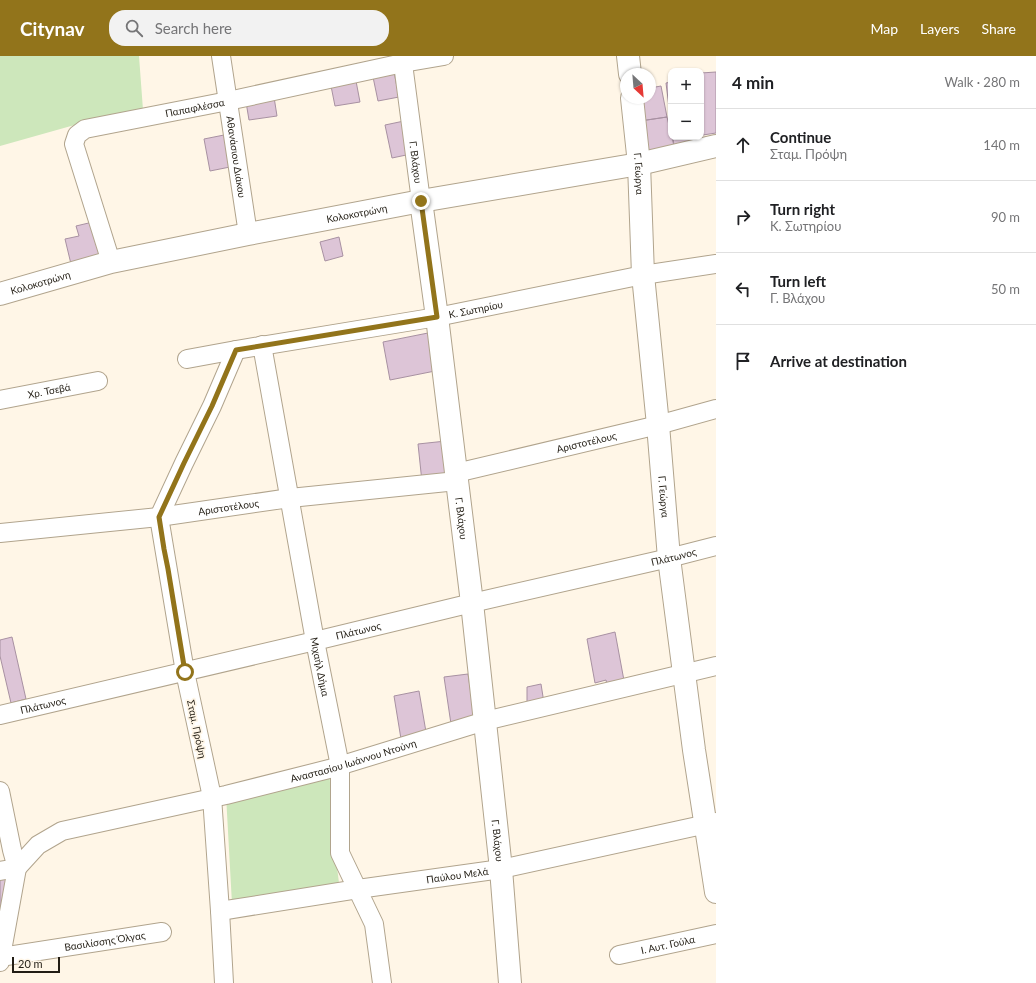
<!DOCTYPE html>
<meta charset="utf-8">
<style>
body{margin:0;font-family:Lato,sans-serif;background:#f2f2f2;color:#202124}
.controls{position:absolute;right:12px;top:12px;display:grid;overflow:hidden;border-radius:8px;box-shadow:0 1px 3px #0004}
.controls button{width:36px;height:36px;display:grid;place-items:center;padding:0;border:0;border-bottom:1px solid #e0e0e0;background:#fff;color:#202124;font:20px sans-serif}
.compass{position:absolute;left:620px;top:12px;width:36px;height:36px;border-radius:50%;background:#fff;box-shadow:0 1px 3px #0004;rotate:154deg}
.scale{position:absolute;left:12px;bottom:10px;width:48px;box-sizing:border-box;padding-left:4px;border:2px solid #221d14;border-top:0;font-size:11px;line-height:14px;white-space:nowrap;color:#221d14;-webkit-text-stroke:3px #fff6e7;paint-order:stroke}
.stop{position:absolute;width:12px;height:12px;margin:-9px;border:3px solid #92741b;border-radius:50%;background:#fff}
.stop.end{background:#92741b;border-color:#fff;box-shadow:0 1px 4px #0008}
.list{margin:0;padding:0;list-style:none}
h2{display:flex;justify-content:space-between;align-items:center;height:52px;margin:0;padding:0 16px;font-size:17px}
h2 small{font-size:13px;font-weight:400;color:#757577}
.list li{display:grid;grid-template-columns:26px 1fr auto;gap:12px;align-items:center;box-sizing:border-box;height:72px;padding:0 16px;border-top:1px solid #e0e0e0}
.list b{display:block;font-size:15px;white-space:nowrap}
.list p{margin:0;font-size:13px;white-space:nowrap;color:#757577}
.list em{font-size:13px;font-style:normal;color:#757577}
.icon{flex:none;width:22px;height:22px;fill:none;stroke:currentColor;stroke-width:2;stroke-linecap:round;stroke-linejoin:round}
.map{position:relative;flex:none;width:716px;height:927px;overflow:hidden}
header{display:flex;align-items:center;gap:24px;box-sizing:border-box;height:56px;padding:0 20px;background:#92741b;color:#fff}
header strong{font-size:19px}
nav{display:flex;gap:22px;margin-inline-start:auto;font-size:14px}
.search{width:280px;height:36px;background:#f2f2f2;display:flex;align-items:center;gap:10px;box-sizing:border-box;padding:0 14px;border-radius:16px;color:#757577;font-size:15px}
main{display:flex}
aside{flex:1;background:#fff}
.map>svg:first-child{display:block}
.green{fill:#cde7bb}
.building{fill:#ddc5d7;stroke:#a891a2}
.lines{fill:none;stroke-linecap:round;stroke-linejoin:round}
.street-casing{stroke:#b1a48d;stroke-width:20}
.secondary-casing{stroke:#b1a48d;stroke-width:24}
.street{stroke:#fff;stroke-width:18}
.secondary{stroke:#fff;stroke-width:22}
.route{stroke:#92741b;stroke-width:5}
.labels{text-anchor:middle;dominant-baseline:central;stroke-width:3.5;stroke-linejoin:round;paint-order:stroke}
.street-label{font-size:10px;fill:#221d14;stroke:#fff6e7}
</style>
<header>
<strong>Citynav</strong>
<div class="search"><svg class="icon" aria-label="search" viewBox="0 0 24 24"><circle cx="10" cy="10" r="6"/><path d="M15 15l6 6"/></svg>Search here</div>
<nav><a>Map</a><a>Layers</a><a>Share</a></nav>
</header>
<main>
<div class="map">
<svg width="716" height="927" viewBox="0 0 716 927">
<rect width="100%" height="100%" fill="#fff6e7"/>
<path class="green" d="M0 0H139L143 54 71 70 0 90Z
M329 713 335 795 339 827 232 848 226 739Z"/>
<path class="building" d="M394 16 399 41 378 45 373 21Z
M716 16V77L703 79 701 62V17Z
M356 25 360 46 335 50 331 30Z
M671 26V58L670 59 666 27Z
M661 30 667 61 640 65 638 42H650V32Z
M274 41 277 60 249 64 246 46Z
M667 61 674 90 644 95 640 65Z
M404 65 411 98 392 102 385 69Z
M229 78 235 110 210 115 204 83Z
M673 81H696V84L674 90Z
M97 165 106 199 71 208 65 183 79 180 76 170Z
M339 181 343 200 325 205 320 186Z
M428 277 435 315 390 324 383 286Z
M446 385 450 423 422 426 418 388Z
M615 576 625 630 608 634 606 624 595 627 587 583Z
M12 581 26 643 11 647 0 600V584Z
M468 618 475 663 451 668 444 621Z
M541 628 544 647 527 650V631Z
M419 635 426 676 401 683 394 640Z
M10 817 0 865V819Z"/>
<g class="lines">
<g class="street-casing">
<g id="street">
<path id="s1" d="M221 0 248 178"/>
<path id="s2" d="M402 0 421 145"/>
<path id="s3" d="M111 206 74 88 77 79 85 73 228 45 403 7 444 0"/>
<path id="s4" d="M262 289 315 585 340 710V797L374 868 382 927"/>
<path id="s5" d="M187 303 236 294 437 261 643 219 716 208"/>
<path id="s6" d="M0 344 98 325"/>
<path id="s7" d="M456 417 658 369 716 353"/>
<path id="s8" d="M0 477 159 461 290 442 457 425"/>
<path id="s9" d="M0 659 315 585 472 547 669 502 716 490"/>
<path d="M0 735 12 794 17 812 0 906"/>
<path id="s10" d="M0 815 17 812 38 789 62 775 226 739 329 713 485 665 716 610"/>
<path id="s11" d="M220 855 358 833 501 813 716 766"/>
<path id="s12" d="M619 899 716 878"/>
<path id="s13" d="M0 901 162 876"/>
<path d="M224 927 220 855 212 741 185 616 159 461 184 407 212 350 236 294"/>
</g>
</g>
<g class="secondary-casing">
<g id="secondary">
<path d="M628 0 630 18"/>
<path id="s14" d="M632 42 639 108 643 219 658 369 669 502 694 694 716 836"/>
<path id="s15" d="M421 145 437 261 472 547 501 813 510 927"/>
<path id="s16" d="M0 238 111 206 248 178 421 145 639 108 716 90"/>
</g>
</g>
<use href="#street" class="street"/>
<use href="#secondary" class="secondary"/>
</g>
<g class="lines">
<path class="route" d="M185 616 168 513 164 493 159 461 184 407 212 350 236 294 437 261 421 145"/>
</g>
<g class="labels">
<g class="street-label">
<text stroke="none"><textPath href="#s3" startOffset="255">Παπαφλέσσα</textPath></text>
<text stroke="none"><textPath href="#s1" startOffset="102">Αθανάσιου Διάκου</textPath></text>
<text stroke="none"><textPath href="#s2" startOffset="107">Γ. Βλάχου</textPath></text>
<text stroke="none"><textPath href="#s14" startOffset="76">Γ. Γεώργα</textPath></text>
<text stroke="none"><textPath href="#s16" startOffset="366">Κολοκοτρώνη</textPath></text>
<text stroke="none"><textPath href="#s16" startOffset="42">Κολοκοτρώνη</textPath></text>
<text stroke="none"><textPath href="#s5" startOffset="293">Κ. Σωτηρίου</textPath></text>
<text stroke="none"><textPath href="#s6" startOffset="50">Χρ. Τσεβά</textPath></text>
<text stroke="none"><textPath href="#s7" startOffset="134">Αριστοτέλους</textPath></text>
<text stroke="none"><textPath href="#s14" startOffset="400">Γ. Γεώργα</textPath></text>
<text stroke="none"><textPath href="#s8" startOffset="230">Αριστοτέλους</textPath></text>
<text stroke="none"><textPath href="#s15" startOffset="320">Γ. Βλάχου</textPath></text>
<text stroke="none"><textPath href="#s9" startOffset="692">Πλάτωνος</textPath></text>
<text stroke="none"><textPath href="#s9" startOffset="368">Πλάτωνος</textPath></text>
<text stroke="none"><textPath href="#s4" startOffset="327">Μιχαήλ Δήμα</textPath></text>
<text stroke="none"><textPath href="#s9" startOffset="44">Πλάτωνος</textPath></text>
<text transform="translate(197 673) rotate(78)">Σταμ. Πρόψη</text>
<text stroke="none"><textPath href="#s10" startOffset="376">Αναστασίου Ιωάννου Ντούνη</textPath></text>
<text stroke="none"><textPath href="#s15" startOffset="644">Γ. Βλάχου</textPath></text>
<text stroke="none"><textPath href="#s11" startOffset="240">Παύλου Μελά</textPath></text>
<text stroke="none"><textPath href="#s13" startOffset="106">Βασιλίσσης Όλγας</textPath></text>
<text stroke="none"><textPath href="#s12" startOffset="50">Ι. Αυτ. Γούλα</textPath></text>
</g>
</g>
</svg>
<div class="controls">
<button>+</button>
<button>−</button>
</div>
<svg class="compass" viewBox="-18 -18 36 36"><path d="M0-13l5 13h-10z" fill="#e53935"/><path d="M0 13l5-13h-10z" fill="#757577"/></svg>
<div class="scale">20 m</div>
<div class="stop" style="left:185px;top:616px"></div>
<div class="stop end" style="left:421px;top:145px"></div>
</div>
<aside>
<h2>4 min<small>Walk · 280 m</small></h2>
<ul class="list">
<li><svg class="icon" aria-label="ahead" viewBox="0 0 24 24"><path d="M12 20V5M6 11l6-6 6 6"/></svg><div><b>Continue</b><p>Σταμ. Πρόψη</p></div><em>140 m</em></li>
<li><svg class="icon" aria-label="right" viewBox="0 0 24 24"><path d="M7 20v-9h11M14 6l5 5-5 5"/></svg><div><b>Turn right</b><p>Κ. Σωτηρίου</p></div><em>90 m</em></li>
<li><svg class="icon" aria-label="left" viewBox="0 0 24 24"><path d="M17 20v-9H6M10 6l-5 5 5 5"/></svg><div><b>Turn left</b><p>Γ. Βλάχου</p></div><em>50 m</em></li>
<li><svg class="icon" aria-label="arrive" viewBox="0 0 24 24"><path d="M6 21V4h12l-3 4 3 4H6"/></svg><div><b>Arrive at destination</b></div></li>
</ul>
</aside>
</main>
